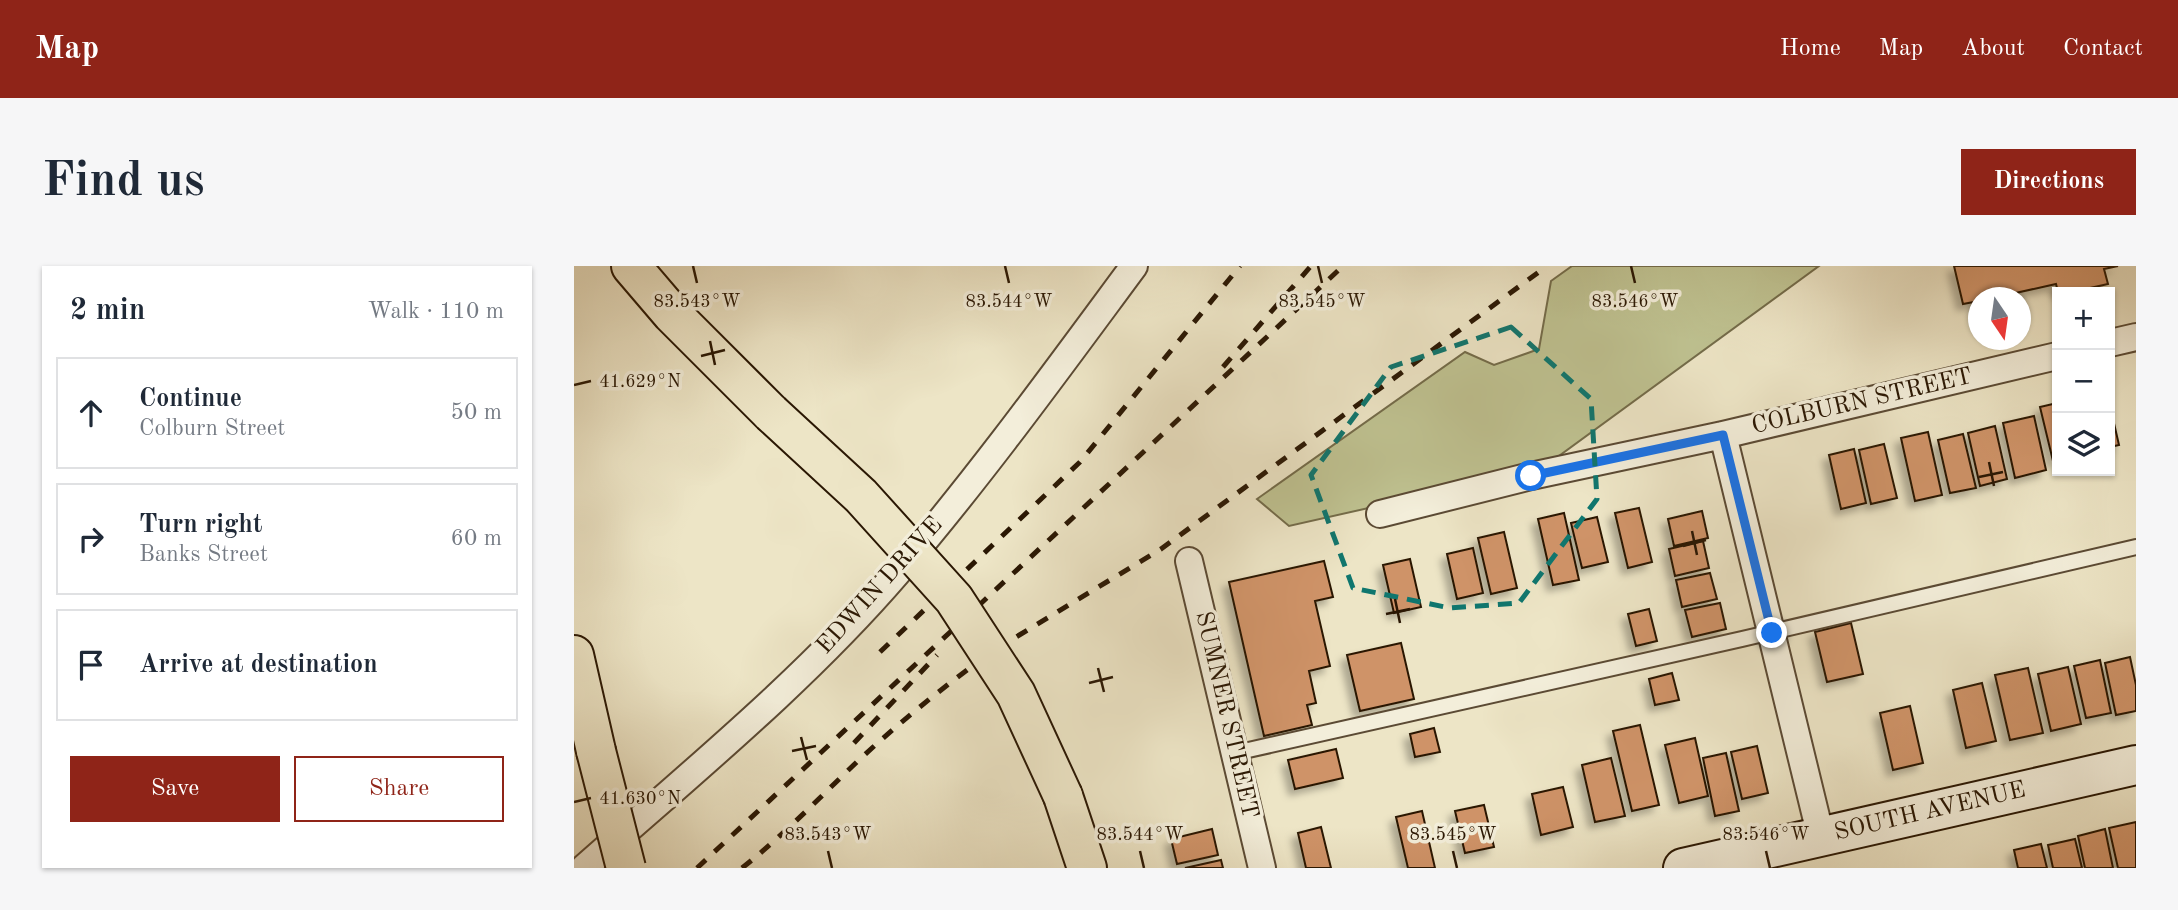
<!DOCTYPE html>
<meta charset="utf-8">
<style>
body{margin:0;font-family:"Old Standard TT",serif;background:#f6f6f7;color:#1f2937}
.controls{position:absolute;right:21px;top:21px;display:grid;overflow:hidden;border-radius:0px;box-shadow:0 2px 5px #0004}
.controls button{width:63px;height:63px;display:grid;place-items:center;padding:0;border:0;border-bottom:2px solid #e0e1e3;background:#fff;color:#1f2937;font:35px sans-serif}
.compass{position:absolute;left:1394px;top:21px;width:63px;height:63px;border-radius:50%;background:#fff;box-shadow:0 2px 5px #0004;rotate:167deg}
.stop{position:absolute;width:21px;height:21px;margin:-16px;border:5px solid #1a73e8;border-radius:50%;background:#fff}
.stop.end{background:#1a73e8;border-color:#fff;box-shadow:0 2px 7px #0008}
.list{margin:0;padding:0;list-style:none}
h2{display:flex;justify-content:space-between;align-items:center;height:91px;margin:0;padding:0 28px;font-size:30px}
h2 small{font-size:23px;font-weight:400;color:#747a83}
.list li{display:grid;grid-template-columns:46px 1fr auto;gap:21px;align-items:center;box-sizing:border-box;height:112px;margin:0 14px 14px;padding:0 14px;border:2px solid #e0e1e3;border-radius:0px}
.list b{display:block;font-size:26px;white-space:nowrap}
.list p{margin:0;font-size:23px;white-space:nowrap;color:#747a83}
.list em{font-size:23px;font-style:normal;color:#747a83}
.actions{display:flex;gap:14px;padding:21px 28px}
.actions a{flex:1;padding:16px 0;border:2px solid #8f2418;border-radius:0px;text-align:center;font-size:24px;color:#8f2418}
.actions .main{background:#8f2418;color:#fff}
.icon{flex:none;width:38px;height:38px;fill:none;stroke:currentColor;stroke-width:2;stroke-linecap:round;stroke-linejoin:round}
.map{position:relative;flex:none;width:1562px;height:602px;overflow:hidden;border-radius:0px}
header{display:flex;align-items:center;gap:42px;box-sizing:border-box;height:98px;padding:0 35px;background:#8f2418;color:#fff}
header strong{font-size:33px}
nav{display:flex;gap:38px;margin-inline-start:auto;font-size:24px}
.intro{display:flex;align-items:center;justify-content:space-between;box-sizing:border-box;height:168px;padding:0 42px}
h1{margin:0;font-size:49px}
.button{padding:18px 32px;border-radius:0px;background:#8f2418;color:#fff;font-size:24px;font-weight:700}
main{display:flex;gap:42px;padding:0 42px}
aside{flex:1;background:#fff;border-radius:0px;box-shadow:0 2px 5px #0004}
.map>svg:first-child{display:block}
.green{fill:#bfc291;stroke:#746c4a;stroke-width:2}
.building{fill:#cf9368;stroke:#2a1703;stroke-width:2;filter:url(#shadow)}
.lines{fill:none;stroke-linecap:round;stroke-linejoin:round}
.lane-casing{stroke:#5b4a34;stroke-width:18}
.street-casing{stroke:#5b4a34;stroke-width:30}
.secondary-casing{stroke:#2a1703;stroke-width:42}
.highway-casing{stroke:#2a1703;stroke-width:42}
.lane{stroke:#f3eeda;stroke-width:14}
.street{stroke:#f3eeda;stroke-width:26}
.secondary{stroke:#f3eeda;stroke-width:38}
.highway{stroke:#ede5c6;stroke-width:38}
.rail{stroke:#2a1703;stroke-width:5;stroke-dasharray:12 12;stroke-linecap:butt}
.highway-bridge-casing{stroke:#2a1703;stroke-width:42;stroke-linecap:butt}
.highway-bridge{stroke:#ede5c6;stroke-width:38}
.route{stroke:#1a73e8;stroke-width:9}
.marked{fill:none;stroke:#0f766e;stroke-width:5;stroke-dasharray:14 9;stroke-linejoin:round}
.ticks{fill:none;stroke:#2a1703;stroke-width:2.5}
.labels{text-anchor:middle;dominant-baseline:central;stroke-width:7;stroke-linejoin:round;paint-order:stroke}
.street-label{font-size:24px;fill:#2a1703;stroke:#f3eeda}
.ticks-label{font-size:18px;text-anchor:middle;fill:#2a1703;stroke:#f3eeda;stroke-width:7;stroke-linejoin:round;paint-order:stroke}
</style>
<header>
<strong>Map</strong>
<nav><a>Home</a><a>Map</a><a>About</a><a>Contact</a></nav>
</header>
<div class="intro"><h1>Find us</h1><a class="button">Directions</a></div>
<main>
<aside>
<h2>2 min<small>Walk · 110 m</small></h2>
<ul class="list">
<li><svg class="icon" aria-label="ahead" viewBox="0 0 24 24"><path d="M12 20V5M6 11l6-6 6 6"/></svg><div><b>Continue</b><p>Colburn Street</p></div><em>50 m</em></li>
<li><svg class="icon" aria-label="right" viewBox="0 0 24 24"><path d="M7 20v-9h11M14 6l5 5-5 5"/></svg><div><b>Turn right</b><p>Banks Street</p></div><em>60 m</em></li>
<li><svg class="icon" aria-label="arrive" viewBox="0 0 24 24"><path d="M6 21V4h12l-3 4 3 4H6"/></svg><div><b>Arrive at destination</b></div></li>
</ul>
<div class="actions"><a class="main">Save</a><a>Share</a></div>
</aside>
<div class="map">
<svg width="1562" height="602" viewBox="0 0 1562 602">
<defs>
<filter id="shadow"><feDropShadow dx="-6" dy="6" stdDeviation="3.5" flood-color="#0004"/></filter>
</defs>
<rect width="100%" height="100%" fill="#ede5c6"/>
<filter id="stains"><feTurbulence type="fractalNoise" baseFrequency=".00286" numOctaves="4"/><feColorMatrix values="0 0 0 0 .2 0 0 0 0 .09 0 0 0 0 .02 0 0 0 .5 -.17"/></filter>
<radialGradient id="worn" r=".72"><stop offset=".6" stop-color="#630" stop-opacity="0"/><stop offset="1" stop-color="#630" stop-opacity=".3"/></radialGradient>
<path class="green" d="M998 0H1245L967 203 715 260 683 233 891 86 920 99 965 83 977 15Z"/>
<path class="building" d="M1380 0H1544L1530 3 1534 18 1498 26H1484L1482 18 1419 32H1405V35L1389 38Z
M1483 137V194L1479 195 1466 141Z
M1536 140 1545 179 1536 181Z
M1460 150 1472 204 1441 212 1429 157Z
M1421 160 1433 213 1406 220 1394 167Z
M1354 166 1368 229 1341 235 1327 172Z
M1389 168 1402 222 1376 227 1364 174Z
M1310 178 1323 232 1297 238 1285 184Z
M1280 183 1292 237 1267 243 1255 189Z
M1065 242 1078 296 1054 302 1041 247Z
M1128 245 1134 272 1100 280 1094 253Z
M990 247 1005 314 979 319 964 253Z
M1023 251 1034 296 1008 302 997 257Z
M930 266 943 322 917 328 904 272Z
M1129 275 1135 302 1101 310 1095 283Z
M899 282 909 327 883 333 873 288Z
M836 293 847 341 820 347 809 299Z
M750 295 759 331 741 335 756 400 735 405 742 437 733 439 738 459 690 470 655 316Z
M1136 307 1143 333 1108 341 1102 314Z
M1146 337 1152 363 1118 371 1111 344Z
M1075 343 1083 375 1062 380 1054 348Z
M1277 357 1289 408 1253 416 1241 366Z
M827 377 840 433 786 445 773 389Z
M1556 391 1562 419V445L1542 449 1531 397Z
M1526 394 1537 447 1512 452 1500 400Z
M1494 401 1507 458 1477 465 1464 408Z
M1454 402 1469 467 1436 474 1421 409Z
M1098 407 1105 434 1081 439 1075 413Z
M1408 417 1422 475 1392 482 1379 424Z
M1336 440 1349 497 1319 504 1306 447Z
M1066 459 1085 539 1058 545 1039 465Z
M860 462 866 486 841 491 836 468Z
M1121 472 1134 530 1105 537 1091 479Z
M1183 480 1194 527 1168 533 1157 486Z
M762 483 769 512 721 523 714 494Z
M1152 487 1165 545 1141 550 1129 492Z
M1037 492 1051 550 1021 556 1008 499Z
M989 521 999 561 967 569 958 528Z
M910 539 920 581 891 587 881 545Z
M848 545 861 602H834L822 551Z
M1562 556V602H1544L1535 562Z
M747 561 757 602H732L724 567Z
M638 563 644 589 603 598 597 573Z
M1531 563 1539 602H1511L1504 570Z
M1501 573 1508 602H1479L1474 579Z
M1467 578 1473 602H1444L1440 584Z
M647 594 649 602H611Z"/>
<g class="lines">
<g class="lane-casing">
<path id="lane" d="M661 487 1168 373 1562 281"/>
</g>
<g class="street-casing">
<path id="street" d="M1536 77 1562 71
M1149 169 1247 571
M806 248 957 210 1149 169 1483 90
M615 295 688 602
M10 602C116 508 231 414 323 307 407 209 483 104 560 0"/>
</g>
<g class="secondary-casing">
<path id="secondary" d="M1109 602 1562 499"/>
</g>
<g class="highway-casing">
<path id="highway" d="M57 0 98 48 197 147
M0 389 22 485
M489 530 513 602"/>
</g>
<use href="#lane" class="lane"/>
<use href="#street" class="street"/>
<use href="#secondary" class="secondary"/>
<use href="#highway" class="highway"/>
<path class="rail" d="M649 101 737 0
M306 386 506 196 666 0
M280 477 363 389
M123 602 769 0
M168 602C210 569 247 530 286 493 328 454 373 418 419 385L587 283 973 0"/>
<g class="highway-bridge-casing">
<path id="highway-bridge" d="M197 147 287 230 380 333 442 428 489 530
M22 485 52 602"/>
</g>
<use href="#highway-bridge" class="highway-bridge"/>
</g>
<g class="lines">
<path class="route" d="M957 210 1149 169 1198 367"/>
</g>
<path class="marked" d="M937 61 1017 133 1023 233 945 337 876 342 779 322 737 209 817 101Z"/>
<path class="ticks" d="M119 0 123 17M431 0 435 17M744 0 748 17M1057 0 1061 17M136 75 141 99M127 90 151 84M0 119 17 115M1415 196 1420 220M1405 211 1429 206M1118 265 1123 289M1109 280 1132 274M821 333 826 357M812 348 836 343M524 402 530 426M515 417 539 411M227 471 233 494M218 485 242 480M0 536 17 532M254 585 258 602M566 585 570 602M879 585 883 602M1192 585 1196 602"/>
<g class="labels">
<g class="street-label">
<text transform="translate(1288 136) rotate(-13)">COLBURN STREET</text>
<text transform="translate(306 320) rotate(-48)">EDWIN DRIVE</text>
<text transform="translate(652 449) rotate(77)">SUMNER STREET</text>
<text transform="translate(1356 546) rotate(-13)">SOUTH AVENUE</text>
</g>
</g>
<g class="ticks-label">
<text x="123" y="41">83.543°W</text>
<text x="435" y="41">83.544°W</text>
<text x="748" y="41">83.545°W</text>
<text x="1061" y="41">83.546°W</text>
<text x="66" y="121">41.629°N</text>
<text x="66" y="538">41.630°N</text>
<text x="254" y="574">83.543°W</text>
<text x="566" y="574">83.544°W</text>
<text x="879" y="574">83.545°W</text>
<text x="1192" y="574">83.546°W</text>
</g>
<rect width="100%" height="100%" filter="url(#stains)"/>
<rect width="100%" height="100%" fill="url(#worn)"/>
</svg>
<div class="controls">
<button>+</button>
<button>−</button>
<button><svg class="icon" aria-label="layers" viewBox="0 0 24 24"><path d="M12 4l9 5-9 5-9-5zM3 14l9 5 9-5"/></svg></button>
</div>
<svg class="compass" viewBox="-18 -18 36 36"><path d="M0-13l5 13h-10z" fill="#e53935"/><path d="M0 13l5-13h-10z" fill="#747a83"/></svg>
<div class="stop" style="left:957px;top:210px"></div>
<div class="stop end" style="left:1198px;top:367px"></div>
</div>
</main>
